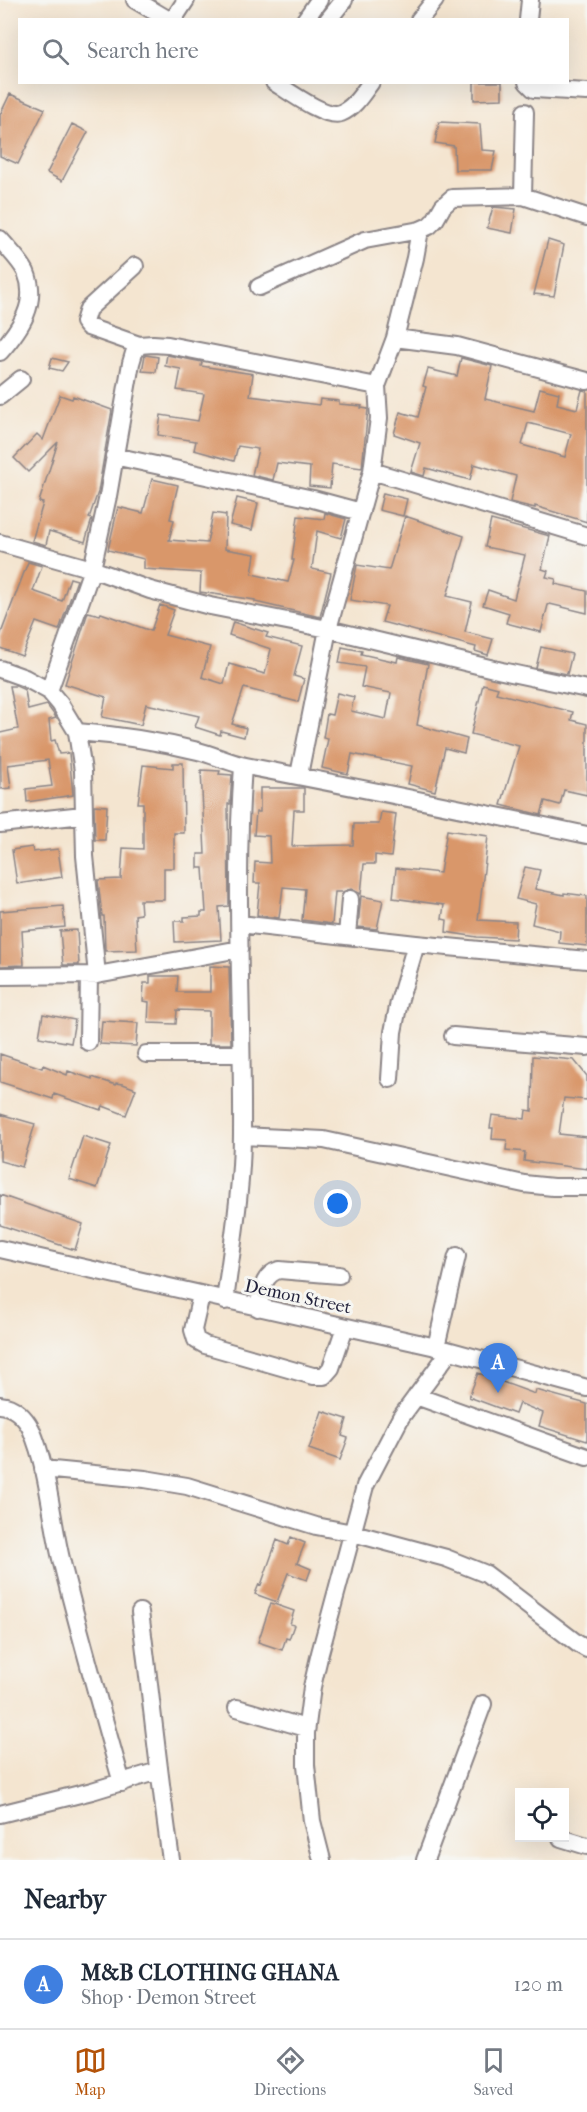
<!DOCTYPE html>
<meta charset="utf-8">
<style>
body{margin:0;font-family:"IM FELL French Canon",serif;background:#f6f6f7;color:#1f2937}
.controls{position:absolute;right:18px;bottom:18px;display:grid;overflow:hidden;border-radius:0px;box-shadow:0 6px 24px #0002}
.controls button{width:54px;height:54px;display:grid;place-items:center;padding:0;border:0;border-bottom:2px solid #e0e1e3;background:#fff;color:#1f2937;font:30px sans-serif}
.you{position:absolute;left:338px;top:1204px;width:21px;height:21px;margin:-15px;border:4px solid #fff;border-radius:50%;background:#1a73e8;box-shadow:0 0 0 9px #1a73e833}
.badge{display:grid;place-items:center;width:39px;height:39px;border-radius:50%;background:#b45309;color:#fff;font-size:20px;font-weight:700}
.pin{position:absolute;translate:-50% -50px;filter:drop-shadow(0 2px 3px #0008)}
.pin::after{content:'';position:absolute;top:32px;width:21px;height:18px;background:inherit;clip-path:polygon(0 0,100% 0,50% 100%)}
.list{margin:0;padding:0;list-style:none}
h2{display:flex;justify-content:space-between;align-items:center;height:78px;margin:0;padding:0 24px;font-size:26px}
h2 small{font-size:20px;font-weight:400;color:#747a83}
.list li{display:grid;grid-template-columns:39px 1fr auto;gap:18px;align-items:center;box-sizing:border-box;height:90px;padding:0 24px;border-top:2px solid #e0e1e3}
.list b{display:block;font-size:22px;white-space:nowrap}
.list p{margin:0;font-size:20px;white-space:nowrap;color:#747a83}
.list em{font-size:20px;font-style:normal;color:#747a83}
.icon{flex:none;width:33px;height:33px;fill:none;stroke:currentColor;stroke-width:2;stroke-linecap:round;stroke-linejoin:round}
.map{position:relative;flex:none;width:587px;height:1860px;overflow:hidden}
.search{position:absolute;background:#fff;box-shadow:0 6px 24px #0002;left:18px;right:18px;top:18px;height:66px;display:flex;align-items:center;gap:15px;box-sizing:border-box;padding:0 21px;border-radius:0px;color:#747a83;font-size:22px}
.sheet{height:168px;background:#fff}
nav{display:flex;justify-content:space-around;align-items:center;box-sizing:border-box;height:84px;border-top:2px solid #e0e1e3;background:#fff;font-size:16px;color:#747a83}
nav a{display:grid;justify-items:center;gap:3px}
nav .on{color:#b45309}
.map>svg:first-child{display:block}
.building{fill:#d9976b;fill-rule:evenodd}
.lines{fill:none;stroke-linecap:round;stroke-linejoin:round}
.minor-casing{stroke:#8b8486;stroke-width:20}
.minor{stroke:#fff;stroke-width:16}
.labels{text-anchor:middle;dominant-baseline:central;stroke-width:6;stroke-linejoin:round;paint-order:stroke}
.street-label{font-size:18px;fill:#22223b;stroke:#f6f6f2}
</style>
<div class="map">
<svg width="587" height="1860" viewBox="0 0 587 1860">
<rect width="100%" height="100%" fill="#f6f6f2"/>
<filter id="ink" filterUnits="userSpaceOnUse"><feTurbulence type="fractalNoise" baseFrequency=".0167" numOctaves="2"/><feDisplacementMap in="SourceGraphic" scale="12" xChannelSelector="R" yChannelSelector="G"/><feConvolveMatrix kernelMatrix="1 2 1 2 8 2 1 2 1" color-interpolation-filters="sRGB"/></filter>
<filter id="wash" filterUnits="userSpaceOnUse"><feTurbulence type="fractalNoise" baseFrequency=".008" numOctaves="4" result="noise"/><feDisplacementMap in="SourceGraphic" scale="24" xChannelSelector="R" yChannelSelector="G"/><feGaussianBlur stdDeviation="1.35" result="paint"/><feColorMatrix in="noise" values="0 0 0 0 0 0 0 0 0 0 0 0 0 0 0 0 0 1.4 0 .05"/><feComposite in="paint" operator="in"/></filter>
<g filter="url(#wash)">
<rect width="100%" height="100%" fill="#f4e5d0"/>
<g id="blocks">
<path class="building" d="M474 82H502V99L474 100Z
M10 94 45 109 18 164 0 156V115Z
M439 122 480 124 482 150 496 151 492 170H455L454 146 435 143Z
M72 124 88 132 62 181 47 173Z
M493 207 516 209 512 233 487 228Z
M548 240 564 245 554 296 534 294Z
M145 355 158 357 156 372 142 371Z
M167 355 202 362 201 366 253 374 250 396 319 405 320 399 339 401V404L362 406 361 408 368 409 362 468 332 464 330 488 309 486 310 467 277 463 273 480 252 475 258 449 238 446 234 461 194 450 196 441 158 435 161 415 198 421 204 394 177 390 181 369 165 366Z
M52 358 68 362 62 371 49 368Z
M461 358 492 366 485 399 534 411 540 388 559 393 557 404 577 409 582 390 587 391V522L535 506V508L510 502 516 476 474 464 470 480 426 468 424 476 411 472 420 443 394 434 400 412 418 417 426 387 423 386 428 369 457 376ZM528 423 571 434 565 457 522 445Z
M60 395 72 399 73 396 112 410 98 492 89 518 92 519 85 542 49 531 46 545 32 541 43 503 39 502 58 442 28 472 14 458 37 434 43 440Z
M152 479 178 485 170 519 174 520 169 540 207 543 213 513 226 515 225 549 255 554 252 574 288 582 294 560H292L298 516 324 519 325 513 346 519 341 538 317 531 312 569 331 573 320 617 255 602V600L200 592 201 573 144 569V559L108 550 118 507 143 513Z
M383 493 407 499 403 516 379 510Z
M237 498 258 503 252 530 230 525Z
M405 516 464 536 447 596 472 602 465 632 493 639 488 655 475 651 476 647 382 622 387 606 350 600 357 565 389 570Z
M491 520 550 536 542 569 548 571 546 577 556 579 555 584 587 591V613L550 604 548 605 541 632 506 623 509 613 483 605 488 590 514 599 525 555 485 547Z
M28 562 42 566 33 591 62 601 70 578 77 580 59 630 36 622 22 656 0 648V636Z
M160 605 174 610 165 635 210 647 202 677 224 684 229 664 265 674 271 649 229 635 233 622 268 633 266 637 302 646 294 676 304 679 298 702 244 688 232 724 246 728 244 737 221 731 220 735 195 727 199 716 146 704 141 725 102 717 106 697 65 684 88 612 100 615 101 613 151 631Z
M342 647 362 651 361 654 397 662 398 657 428 664 417 725 467 739 464 753 445 748 435 791 408 784 412 766 352 754 348 774 322 768 328 739 323 738 327 714 332 715 337 693 354 697 351 711 386 719 391 693 361 687 365 667 339 663Z
M541 647 572 654 567 674 536 668Z
M483 684 498 688 496 693 573 712 571 720 587 724V795L564 790 560 805 545 801 541 815 501 805 519 746 471 734Z
M10 686H16L25 690 28 710 47 705 55 716 56 718 49 720 51 741 55 740 59 754 69 753 73 795 27 802 26 789 52 786 48 760 8 765 11 788 1 789 0 733 18 729Z
M173 763H183L184 833H174V868H164V900H140L141 914 135 915 137 950 105 951 104 916H102L98 880 121 879 123 848 143 849V803H138L143 765 173 768Z
M201 770 220 771 219 774 232 775 230 804H228L229 906 219 907 221 940 175 942 174 921H184V917L201 916V912H206L203 868H198V854H205Z
M260 788H304V810H294L292 846 353 845 354 824H379L381 812 396 814 391 857 375 855V864H364L361 894 351 889 342 892H335L332 924 302 920 305 889 283 887 279 918 257 915 260 883H254L255 862 270 863 269 836 254 835 256 812H260Z
M94 805 107 806 105 840H95Z
M447 830 488 836 478 920 516 922 515 939 477 937 446 932 447 920 442 919 444 905 393 898 396 868 440 873Z
M32 847 33 852 58 849 62 877 17 884 12 850Z
M525 867 540 870 535 889 564 895V893L587 896V946L559 943 560 931 532 924 536 904 516 899Z
M361 896 383 900 377 929 358 927Z
M63 906 65 927 22 931 24 965 0 966V911Z
M77 930 79 965H63L60 931Z
M210 966 229 967 231 1044H209V1011L177 1010 176 1024 148 1023 149 1002 143 1001 144 983H150V976H178L177 992H210Z
M43 1014 75 1020 71 1043 39 1037Z
M102 1021 138 1023 136 1046 100 1044Z
M0 1054 42 1068 43 1065 67 1075 68 1071 92 1079V1077L116 1085V1083L123 1084 136 1089 126 1115 103 1106 101 1110 54 1094 53 1099 0 1082Z
M533 1056 574 1060 587 1076V1100L564 1098 559 1134 587 1137V1169L524 1161 525 1152 506 1150 507 1140 492 1139 493 1128H490L492 1115 525 1119 526 1110 532 1111Z
M0 1114 35 1124 22 1167 0 1161Z
M83 1136 111 1145 97 1188 69 1179Z
M0 1195 83 1224 75 1250 0 1225Z
M478 1373 535 1394 536 1390 587 1404V1441L539 1426 543 1413 519 1403 515 1414 469 1397Z
M322 1411 347 1419 342 1436 348 1438 340 1460 309 1449Z
M291 1537 305 1543 297 1563 311 1569 307 1580 288 1573 277 1602 255 1594 259 1584 261 1585 277 1540 288 1545Z
M271 1603 294 1611 290 1624 294 1625 289 1639 286 1638 282 1650 258 1642Z"/>
</g>
</g>
<g filter="url(#ink)">
<use href="#blocks" fill-opacity="0" stroke="#8b8486" stroke-width="1.5"/>
<g class="lines">
<g class="minor-casing">
<path id="minor" d="M135 0 169 20
M173 20 186 0
M305 20 319 0
M328 20 344 0
M419 20 435 0
M528 20 530 0
M274 82C288 91 326 119 341 113 354 108 363 93 371 82
M527 82 534 89 587 92
M523 196 525 112
M0 239C8 249 20 260 26 272 39 303 20 329 0 352
M135 266 88 309 84 322 88 327 139 345 153 344 168 345 377 386
M259 287 365 240 420 230 429 226 435 220 443 206 452 198 523 196 587 217
M395 338 457 346 587 381
M0 396 21 379
M114 456 313 499 361 512
M372 471 587 536
M0 543 92 569 150 590 210 606 328 629 502 671 587 689
M0 669 25 678 49 691 60 704 77 732 83 771 85 856 97 975
M49 691 92 569 108 496 131 363 134 353 139 345
M77 732C118 735 158 741 198 751 214 755 230 763 246 766 360 788 474 811 587 835
M299 775 328 629 372 471 379 418 377 386 395 338 415 258 420 230
M0 824 83 815
M240 924 416 944 587 960
M347 936 350 899
M0 976 97 975 240 949
M453 1036 587 1047
M88 1042 89 975
M146 1054H241
M390 1079 393 1032 399 1002 416 944
M242 1136 324 1140 524 1184 553 1187H587
M0 1249 436 1347 587 1388
M201 1295 193 1330 196 1340 205 1345 313 1376H324L331 1368 345 1327
M225 1301C232 1246 242 1189 242 1134 243 1011 234 888 243 766
M258 1308C262 1292 262 1275 279 1270L339 1275
M436 1347 457 1256
M416 1396 587 1457
M0 1405C14 1406 25 1417 31 1429 49 1471 51 1519 62 1563 80 1636 101 1709 122 1783
M43 1469 145 1479 187 1486 316 1526 353 1533 446 1558 486 1574 578 1644 587 1649
M140 1612C151 1695 159 1777 171 1860
M237 1708 306 1728
M0 1814 92 1791 158 1771
M561 1838 587 1846
M322 1860 312 1821 306 1765V1733L312 1687 320 1653 365 1486 401 1417 450 1351
M425 1860 483 1704"/>
</g>
<use href="#minor" class="minor"/>
</g>
</g>
<g class="labels">
<g class="street-label">
<text transform="translate(298 1297) rotate(12)">Demon Street</text>
</g>
</g>
</svg>
<div class="controls">
<button><svg class="icon" aria-label="locate" viewBox="0 0 24 24"><circle cx="12" cy="12" r="6"/><path d="M12 2v4M12 18v4M2 12h4M18 12h4"/></svg></button>
</div>
<div class="you"></div>
<div class="pin badge" style="left:498px;top:1393px;background:#3f7fe0">A</div>
<div class="search"><svg class="icon" aria-label="search" viewBox="0 0 24 24"><circle cx="10" cy="10" r="6"/><path d="M15 15l6 6"/></svg>Search here</div>
</div>
<section class="sheet">
<h2>Nearby<small></small></h2>
<ul class="list">
<li><span class="badge" style="background:#3f7fe0">A</span><div><b>M&amp;B CLOTHING GHANA</b><p>Shop · Demon Street</p></div><em>120 m</em></li>
</ul>
</section>
<nav>
<a class="on"><svg class="icon" aria-label="map" viewBox="0 0 24 24"><path d="M3 6l6-2 6 2 6-2v14l-6 2-6-2-6 2zM9 4v14M15 6v14"/></svg>Map</a>
<a><svg class="icon" aria-label="directions" viewBox="0 0 24 24"><path d="M12 3l9 9-9 9-9-9zM9 14v-3h6M13 9l2 2-2 2"/></svg>Directions</a>
<a><svg class="icon" aria-label="saved" viewBox="0 0 24 24"><path d="M7 4h10v16l-5-4-5 4z"/></svg>Saved</a>
</nav>
